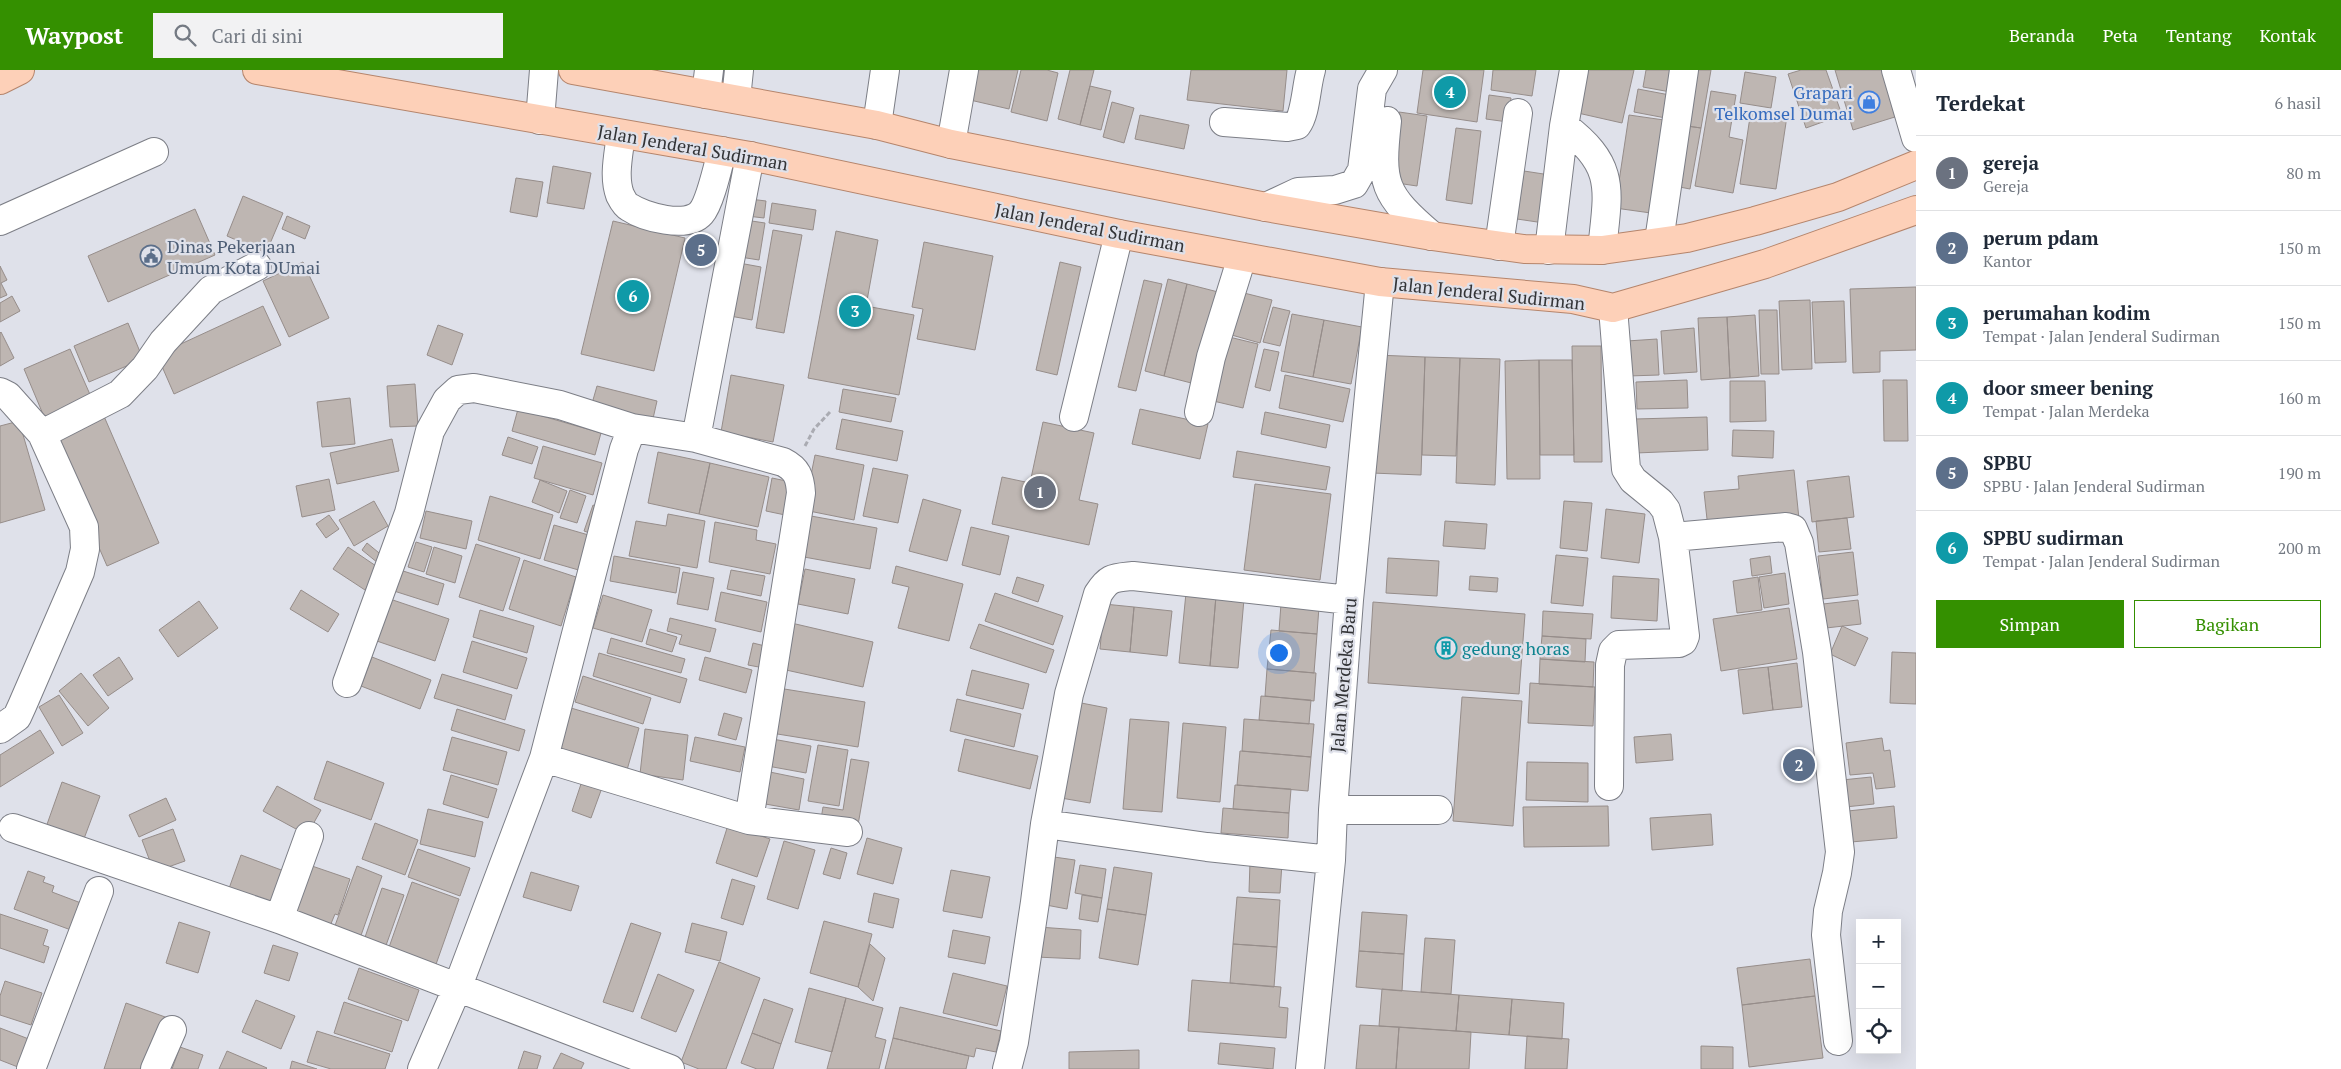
<!DOCTYPE html>
<html lang="id">
<meta charset="utf-8">
<style>
body{margin:0;font-family:"PT Serif",serif;background:#f2f2f3;color:#1f2937}
.controls{position:absolute;right:15px;bottom:15px;display:grid;overflow:hidden;border-radius:0px;box-shadow:0 5px 20px #0002}
.controls button{width:45px;height:45px;display:grid;place-items:center;padding:0;border:0;border-bottom:1px solid #e0e1e3;background:#fff;color:#1f2937;font:25px sans-serif}
.you{position:absolute;left:1278px;top:582px;width:18px;height:18px;margin:-12px;border:4px solid #fff;border-radius:50%;background:#1a73e8;box-shadow:0 0 0 8px #1a73e833}
.badge{display:grid;place-items:center;width:32px;height:32px;border-radius:50%;background:#349000;color:#fff;font-size:16px;font-weight:700}
.pin{position:absolute;translate:-50% -50%;border:2px solid #fff;box-shadow:0 1px 5px #0006}
.list{margin:0;padding:0;list-style:none}
h2{display:flex;justify-content:space-between;align-items:center;height:65px;margin:0;padding:0 20px;font-size:21px}
h2 small{font-size:16px;font-weight:400;color:#747a83}
.list li{display:grid;grid-template-columns:32px 1fr auto;gap:15px;align-items:center;box-sizing:border-box;height:75px;padding:0 20px;border-top:1px solid #e0e1e3}
.list b{display:block;font-size:19px;white-space:nowrap}
.list p{margin:0;font-size:16px;white-space:nowrap;color:#747a83}
.list em{font-size:16px;font-style:normal;color:#747a83}
.actions{display:flex;gap:10px;padding:15px 20px}
.actions a{flex:1;padding:11px 0;border:1px solid #349000;border-radius:0px;text-align:center;font-size:18px;color:#349000}
.actions .main{background:#349000;color:#fff}
.icon{flex:none;width:28px;height:28px;fill:none;stroke:currentColor;stroke-width:2;stroke-linecap:round;stroke-linejoin:round}
.map{position:relative;flex:none;width:1916px;height:999px;overflow:hidden}
header{display:flex;align-items:center;gap:30px;box-sizing:border-box;height:70px;padding:0 25px;background:#349000;color:#fff}
header strong{font-size:24px}
nav{display:flex;gap:28px;margin-inline-start:auto;font-size:18px}
.search{width:350px;height:45px;background:#f2f2f3;display:flex;align-items:center;gap:12px;box-sizing:border-box;padding:0 18px;border-radius:0px;color:#747a83;font-size:19px}
main{display:flex}
aside{flex:1;background:#fff}
.map>svg:first-child{display:block}
.building{fill:#beb6b2;stroke:#968d8a}
.lines{fill:none;stroke-linecap:round;stroke-linejoin:round}
.minor-casing{stroke:#7c7e86;stroke-width:30}
.major-casing{stroke:#b5856c;stroke-width:30}
.path{stroke:#aaabb2;stroke-width:3;stroke-dasharray:5 2.5;stroke-linecap:butt}
.minor{stroke:#fff;stroke-width:28}
.major{stroke:#fdd0b8;stroke-width:28}
.labels{text-anchor:middle;dominant-baseline:central;stroke-width:4.5;stroke-linejoin:round;paint-order:stroke}
.shop-label{font-size:18px;fill:#366cbe;stroke:#dfe1ea;text-anchor:end}
.street-label{font-size:18px;fill:#333437;stroke:#dfe1ea}
.service-label{font-size:18px;fill:#4e5e75;stroke:#dfe1ea;text-anchor:start}
.culture-label{font-size:18px;fill:#0d838f;stroke:#dfe1ea;text-anchor:start}
</style>
<header>
<strong>Waypost</strong>
<div class="search"><svg class="icon" aria-label="search" viewBox="0 0 24 24"><circle cx="10" cy="10" r="6"/><path d="M15 15l6 6"/></svg>Cari di sini</div>
<nav><a>Beranda</a><a>Peta</a><a>Tentang</a><a>Kontak</a></nav>
</header>
<main>
<div class="map">
<svg width="1916" height="999" viewBox="0 0 1916 999">
<rect width="100%" height="100%" fill="#dfe1ea"/>
<path class="building" d="M977 0H1018L1009 39 970 30Z
M1021 0H1047L1058 3 1047 51 1011 42Z
M1070 0H1094L1080 55 1058 49Z
M1191 0H1287L1283 41 1187 30Z
M1423 0H1484L1477 52 1417 43Z
M1493 0H1536L1532 26 1491 20Z
M1578 0H1634L1622 53 1569 41Z
M1646 0H1680L1676 23 1643 17Z
M1689 0H1711L1701 58 1680 55Z
M1801 0H1826L1842 45 1806 58 1788 4Z
M1835 0H1884L1898 46 1853 60Z
M1745 2 1776 7 1771 38 1740 33Z
M1090 16 1111 21 1101 60 1080 55Z
M1638 19 1675 26 1671 49 1634 42Z
M1711 21 1736 25 1729 67 1743 70 1733 123 1695 116Z
M1489 25 1511 28 1508 52 1486 49Z
M1112 32 1134 38 1124 73 1103 67Z
M1751 40 1787 46 1776 119 1740 114Z
M1399 42 1427 46 1417 116 1390 112Z
M1140 45 1189 55 1184 79 1135 69Z
M1629 45 1671 51 1658 144 1615 138Z
M1680 55 1701 58 1690 119 1669 115Z
M1456 58 1481 61 1472 134 1446 130Z
M553 96 591 103 584 139 547 133Z
M1524 101 1550 105 1544 153 1517 149Z
M516 108 543 112 537 147 510 142Z
M243 126 283 143 266 183 227 166Z
M750 129 766 131 764 148 747 146Z
M772 133 816 140 813 160 769 153Z
M195 139 215 185 108 232 88 186Z
M287 146 310 156 305 169 282 159Z
M745 150 765 153 759 190 740 187Z
M613 151 685 168 654 301 581 284Z
M773 160 802 165 784 263 756 258Z
M836 161 878 170 866 236 914 245 899 325 808 308Z
M924 172 993 186 975 280 917 269 923 239 912 237Z
M303 192 329 248 289 267 263 211Z
M1060 192 1081 197 1057 305 1036 300Z
M739 193 761 197 752 250 730 246Z
M0 196 7 210 1 213 7 225 0 228Z
M1168 209 1187 214 1164 306 1145 301Z
M1144 210 1162 214 1136 321 1118 317Z
M1187 214 1222 223 1199 315 1164 306Z
M1916 217V280L1880 281V302L1853 303 1850 219Z
M1240 222 1272 230 1260 273 1228 264Z
M12 226 20 241 0 252V233Z
M1810 230 1812 299 1782 300 1779 231Z
M1844 231 1846 292 1815 293 1812 232Z
M263 236 281 275 174 324 157 285Z
M1273 237 1290 241 1280 276 1263 272Z
M1759 240H1777L1779 304H1761Z
M1292 244 1324 250 1313 307 1281 301Z
M1755 245 1759 306 1730 308 1727 247Z
M1727 247 1730 308 1701 310 1698 248Z
M1324 250 1362 257 1351 314 1313 307Z
M128 253 143 289 89 312 74 276Z
M438 255 463 264 452 295 427 285Z
M1694 258 1697 302 1664 304 1661 261Z
M1 262 14 288 0 296V263Z
M1225 266 1258 274 1243 338 1209 330Z
M1657 269 1659 305 1628 306 1627 271Z
M1572 276H1601L1602 392H1574Z
M70 279 92 329 45 349 24 299Z
M1264 279 1279 282 1270 321 1255 317Z
M1376 285 1425 287 1421 405 1372 403Z
M1425 287 1460 288 1456 386 1422 385Z
M1460 288 1500 289 1495 415 1456 413Z
M1539 290 1540 409H1507L1505 291Z
M1539 290H1572L1574 385H1540Z
M731 305 784 315 773 372 721 362Z
M1285 305 1350 319 1343 352 1279 338Z
M1687 310 1688 338 1637 339 1636 312Z
M1883 310H1907L1908 371H1884Z
M1730 311H1765L1766 351 1730 352Z
M415 314 418 356 390 357 387 316Z
M597 316 657 331 652 353 591 337Z
M843 319 896 328 891 352 839 342Z
M350 328 355 374 322 377 317 332Z
M518 339 601 363 595 385 512 361Z
M1140 339 1208 354 1200 389 1132 374Z
M1265 342 1330 355 1326 378 1261 364Z
M103 344 159 473 107 496 51 367Z
M1707 347 1708 380 1636 383 1635 349Z
M842 349 903 361 897 391 836 379Z
M19 351 45 440 0 453V356Z
M1043 352 1094 363 1079 430 1098 434 1089 475 992 454 1002 407 1030 413Z
M1733 360 1774 361 1773 388 1732 386Z
M508 367 538 377 532 394 502 385Z
M392 369 399 401 337 414 330 383Z
M543 376 602 393 593 425 534 408Z
M1237 381 1330 397 1326 420 1233 407Z
M658 382 710 393 699 444 648 433Z
M815 385 864 395 854 450 804 440Z
M710 393 769 407 758 457 699 444Z
M873 398 908 405 898 453 863 446Z
M1794 400 1799 449 1708 458 1704 422 1739 419 1738 406Z
M1849 406 1854 447 1812 452 1807 411Z
M772 408 796 413 790 446 766 441Z
M329 409 335 440 302 447 296 416Z
M540 410 567 421 559 443 532 432Z
M1255 414 1331 424 1320 510 1244 500Z
M570 420 586 426 577 453 560 448Z
M490 426 553 445 540 489 478 470Z
M923 429 961 440 947 491 909 481Z
M374 431 388 456 354 476 339 450Z
M1564 431 1592 433 1587 481 1560 478Z
M593 435 604 439 595 465 584 461Z
M1606 439 1645 444 1639 493 1601 488Z
M426 441 472 451 466 479 420 468Z
M668 444 705 451 697 498 629 486 636 451 666 456Z
M800 444 877 458 870 499 793 485Z
M329 445 339 459 326 468 316 454Z
M1847 448 1851 479 1819 482 1816 451Z
M1445 451 1487 454 1485 479 1443 476Z
M715 452 757 460 756 470 776 474 770 504 709 492Z
M554 455 592 466 582 501 544 490Z
M971 457 1009 466 1000 505 962 495Z
M416 472 432 477 424 502 408 497Z
M367 473 384 487 378 493 362 480Z
M476 474 520 488 503 541 459 527Z
M348 477 379 498 365 520 333 499Z
M434 477 462 486 455 513 426 504Z
M1853 482 1858 525 1823 529 1818 486Z
M1556 485 1588 488 1583 536 1551 533Z
M614 486 680 498 676 523 610 511Z
M1770 486 1772 503 1752 506 1750 489Z
M1388 488 1439 491 1437 526 1386 523Z
M524 490 576 507 561 556 509 539Z
M896 496 963 514 949 571 898 558 909 517 892 513Z
M805 499 855 509 848 544 798 534Z
M400 500 444 514 438 535 394 521Z
M731 500 765 506 761 526 727 519Z
M683 502 714 508 708 540 677 534Z
M1785 503 1789 534 1764 538 1759 507Z
M1470 506 1498 508 1497 522 1469 520Z
M1613 506 1659 509 1657 551 1611 548Z
M1017 507 1044 515 1038 532 1012 523Z
M1758 507 1762 540 1737 543 1733 511Z
M301 520 339 544 328 562 290 539Z
M721 522 767 532 761 562 715 551Z
M995 523 1063 546 1053 575 985 551Z
M1186 523 1216 526 1210 596 1179 593Z
M603 525 652 540 642 572 593 558Z
M1216 526 1244 529 1238 598 1210 596Z
M384 527 449 549 435 591 371 569Z
M1858 530 1861 554 1826 558 1823 534Z
M199 531 218 558 178 587 159 560Z
M1373 532 1525 544 1519 624 1368 613Z
M1104 534 1134 537 1130 582 1100 579Z
M1281 534 1319 537 1317 564 1279 561Z
M1134 537 1172 541 1167 586 1130 582Z
M1789 538 1797 589 1721 601 1713 549Z
M480 540 534 556 527 583 473 567Z
M1543 541 1593 544 1591 569 1542 566Z
M670 548 716 559 710 582 679 574 682 565 667 561Z
M787 552 873 572 863 617 777 598Z
M979 554 1054 580 1046 603 970 578Z
M1842 556 1868 568 1855 596 1830 584Z
M650 559 677 567 672 582 646 574Z
M1271 560 1317 564 1314 603 1267 599Z
M1542 566 1586 569 1585 592 1540 589Z
M611 568 685 589 681 603 607 583Z
M472 571 527 588 517 619 463 602Z
M753 573 769 577 764 598 748 595Z
M1892 582 1916 583V634L1890 633Z
M599 583 687 609 680 633 593 606Z
M119 587 133 609 108 626 93 605Z
M372 587 431 610 420 639 361 616Z
M705 587 752 600 746 623 699 610Z
M1540 589 1594 592 1593 617 1539 614Z
M1797 593 1802 637 1773 640 1768 597Z
M1768 597 1773 640 1743 644 1738 600Z
M1267 599 1316 603 1314 631 1265 626Z
M972 600 1029 614 1023 639 966 625Z
M81 603 109 638 88 656 59 621Z
M442 604 512 625 505 650 434 628Z
M583 606 651 628 643 654 575 632Z
M1530 613 1595 617 1593 656 1528 653Z
M772 617 865 632 858 677 765 662Z
M59 625 83 663 62 676 39 637Z
M1261 626 1311 630 1309 654 1259 650Z
M1462 627 1522 631 1513 756 1453 751Z
M957 629 1021 644 1014 677 950 661Z
M1071 631 1107 638 1090 733 1055 727Z
M571 638 639 658 627 700 559 680Z
M457 639 525 660 519 681 451 660Z
M724 643 742 648 736 670 718 665Z
M1130 649 1169 652 1162 742 1123 739Z
M1244 649 1314 654 1311 687 1242 681Z
M1183 653 1226 657 1220 732 1177 728Z
M645 659 688 665 683 710 640 704Z
M40 660 54 683 0 717V685Z
M1671 664 1673 690 1636 693 1634 667Z
M452 667 507 682 498 715 443 700Z
M695 667 745 677 740 702 690 691Z
M767 668 811 676 806 703 762 695Z
M1882 668 1884 681 1890 680 1895 717 1876 719 1873 703 1850 705 1846 673Z
M965 669 1038 686 1030 719 958 701Z
M818 675 848 680 839 736 808 731Z
M1240 681 1311 687 1308 721 1237 715Z
M851 689 869 692 858 755 821 749 823 737 843 740Z
M327 691 384 713 371 750 314 729Z
M1527 692 1588 693V732L1526 730Z
M760 700 804 709 799 740 754 732Z
M451 705 497 719 488 748 443 734Z
M1871 707 1874 734 1845 737 1842 710Z
M583 708 603 715 591 748 572 741Z
M62 712 100 726 82 774 45 760Z
M1235 715 1291 719 1289 743 1233 739Z
M277 716 321 740 307 765 263 741Z
M166 728 176 750 139 767 129 745Z
M1608 736 1609 776 1524 777 1523 737Z
M1894 736 1897 768 1851 772 1848 741Z
M1223 738 1289 743 1288 768 1221 763Z
M428 739 483 752 475 787 420 774Z
M1711 744 1713 775 1652 780 1650 748Z
M375 753 418 770 405 805 362 789Z
M728 755 770 769 757 807 716 793Z
M173 759 185 791 154 802 142 770Z
M867 768 902 778 893 814 857 804Z
M784 771 815 780 798 839 767 829Z
M831 778 847 783 840 809 823 804Z
M418 779 470 798 460 826 408 807Z
M241 785 284 801 270 840 227 824Z
M1054 787 1075 790 1067 839 1046 835Z
M1250 792 1282 793 1280 823 1249 822Z
M1080 795 1106 799 1102 828 1075 823Z
M312 796 350 809 338 845 335 844 330 856 295 843Z
M357 796 382 806 359 871 333 861Z
M1114 797 1152 803 1146 845 1107 839Z
M951 800 990 807 982 848 943 841Z
M28 801 45 807 43 812 54 816 52 822 81 833 71 860 14 839Z
M531 802 579 816 571 841 523 827Z
M732 809 755 816 743 855 721 848Z
M412 812 459 829 434 900 387 883Z
M382 818 404 825 384 881 363 873Z
M874 823 899 829 893 858 868 852Z
M1082 825 1102 828 1098 852 1079 849Z
M1237 827 1280 830 1277 877 1233 874Z
M1107 839 1146 845 1138 895 1099 888Z
M1362 842 1407 845 1404 884 1359 881Z
M0 844 48 860 43 875 49 877 44 893 0 878Z
M824 851 872 864 858 917 810 903Z
M179 852 210 862 198 903 166 893Z
M631 853 661 863 633 942 603 932Z
M692 853 727 862 720 891 685 882Z
M1038 857 1081 860 1080 889 1036 887Z
M953 860 990 867 985 894 948 887Z
M1425 868 1455 870 1451 924 1421 922Z
M870 874 885 888 873 931 858 917Z
M1233 874 1277 877 1274 917 1230 913Z
M273 875 298 883 289 911 264 903Z
M1359 881 1404 884 1402 921 1356 917Z
M1810 889 1815 926 1742 935 1737 898Z
M719 892 760 908 726 999H699L681 992Z
M359 898 419 920 408 951 348 929Z
M953 903 1007 916 997 956 943 943Z
M658 904 694 920 676 962 641 948Z
M1192 910 1281 917 1279 937 1288 938 1286 968 1188 961Z
M5 911 42 923 31 955 0 945V926Z
M809 918 846 928 832 982 795 972Z
M1382 919 1459 925 1456 961 1379 956Z
M1459 925 1512 929 1509 965 1456 961Z
M1815 926 1823 988 1749 997 1742 935Z
M846 928 883 938 875 967 886 970 879 999H827Z
M764 929 793 939 781 974 752 963Z
M1512 929 1564 933 1562 969 1509 965Z
M256 930 295 946 281 979 242 962Z
M344 932 402 951 392 982 334 963Z
M126 933 168 948 151 999H104Z
M900 937 1001 961 996 982 976 978 974 987 893 968Z
M1360 955 1399 957 1396 999H1356Z
M1399 957 1471 962 1469 999H1396Z
M0 958 34 971 23 999 0 990Z
M317 961 390 984 385 999H331L307 992Z
M752 963 781 974 773 999H757L741 993Z
M1527 966 1569 969 1567 999H1525Z
M893 968 969 986 966 999H885Z
M1220 973 1275 978 1273 999 1218 994Z
M1701 976 1733 977V999H1701Z
M180 977 203 985 198 999H172Z
M1139 980V999H1069V982Z
M227 981 267 998 266 999H219Z
M524 981 541 986 537 999H518Z
M561 983 584 993 581 999H553Z
M292 991 317 999H290Z"/>
<g class="lines">
<g class="minor-casing">
<path id="minor" d="M1896 0 1916 68
M706 24 709 0
M736 29 739 0
M540 50 544 0
M1387 51C1380 114 1383 124 1432 166
M1224 52 1287 57 1297 55C1306 43 1306 16 1311 0
M877 55 885 0
M1564 56C1617 96 1608 120 1602 180
M621 64C619 83 613 106 620 125 622 129 625 135 629 137 644 147 687 159 701 143 710 133 718 96 722 81
M951 74 964 0
M1266 137 1298 122 1335 120 1354 114 1362 100 1372 19 1383 0
M0 151 154 82
M1659 171 1684 0
M1499 176 1518 43
M1549 180 1564 56 1574 0
M0 322 8 326 42 364 84 457 85 479 80 502 22 636 17 647 0 659
M1199 342 1211 287 1242 187
M1074 347 1119 164
M42 364 120 324 145 298 163 272 211 220 257 196
M696 368 750 86
M1673 467 1786 457 1793 459 1799 473 1817 582 1840 782 1837 803 1828 841 1826 865 1838 971
M347 613 409 443 430 361 447 330 458 320 474 318 560 335 632 358 696 368 783 392C797 399 800 407 801 423L749 750
M544 688 749 750 848 762
M1609 716 1610 595 1613 581 1619 575 1679 573 1683 571 1685 566 1673 467 1666 440 1660 432 1633 410 1626 399 1613 238
M1333 740H1438
M1045 754 1207 777 1331 790
M13 758 279 849 670 999
M279 849 309 766
M31 999 99 821
M155 999 172 960
M422 999 458 916 544 688 624 379 632 358
M1007 999 1014 972 1035 832 1045 754 1069 624 1098 524C1109 507 1113 508 1133 506L1349 530
M1310 999 1331 790 1333 740 1349 530 1380 212"/>
</g>
<g class="major-casing">
<path id="major" d="M257 0 750 86 1119 164 1380 212 1573 229 1613 238 1765 194 1916 140
M573 0 877 55 951 74 1266 137 1432 166 1524 179 1602 180 1687 168 1755 151 1838 127 1916 95
M0 10 20 0"/>
</g>
<path class="path" d="M805 376 814 359 830 342"/>
<use href="#minor" class="minor"/>
<use href="#major" class="major"/>
</g>
<defs>
<g id="shop-ring" transform="scale(1.125)"><circle r="9.5" fill="#dfe1ea" stroke="#3f7fe0" stroke-width="1.5"/><path d="M-5-2.5h2.3a2.7 3.5 0 0 1 5.4 0H5L5.5 6h-11ZM-1.5-2.5h3a1.5 2.3 0 0 0-3 0Z" fill="#3f7fe0"/></g>
<g id="civic-ring" transform="scale(1.125)"><circle r="9.5" fill="#dfe1ea" stroke="#5c6f8a" stroke-width="1.5"/><path d="M-.6-6.5H3V-4.5H.6V-3L4-1V1h2V6H-6V1h2V-1L-.6-3ZM-1.2 2.5V6h2.4V2.5Z" fill="#5c6f8a"/></g>
<g id="building-ring" transform="scale(1.125)"><circle r="9.5" fill="#dfe1ea" stroke="#0f9aa8" stroke-width="1.5"/><path d="M-4-6H4V6H1V3H-1V6H-4ZM-2.5-4.3h1.7v1.8h-1.7ZM.8-4.3h1.7v1.8H.8ZM-2.5-1h1.7V.8h-1.7ZM.8-1h1.7V.8H.8Z" fill="#0f9aa8"/></g>
</defs>
<g fill-rule="evenodd">
<use href="#shop-ring" x="1869" y="32"/>
<use href="#civic-ring" x="151" y="186"/>
<use href="#building-ring" x="1446" y="578"/>
</g>
<g class="labels">
<g class="shop-label">
<text x="1853" y="22">Grapari<tspan x="1853" dy="21">Telkomsel Dumai</tspan></text>
</g>
<g class="street-label">
<text transform="translate(693 77) rotate(10)">Jalan Jenderal Sudirman</text>
<text transform="translate(1090 157) rotate(11)">Jalan Jenderal Sudirman</text>
<text transform="translate(1489 223) rotate(6)">Jalan Jenderal Sudirman</text>
<text transform="translate(1343 605) rotate(-85)">Jalan Merdeka Baru</text>
</g>
<g class="service-label">
<text x="167" y="176">Dinas Pekerjaan<tspan x="167" dy="21">Umum Kota DUmai</tspan></text>
</g>
<g class="culture-label">
<text x="1462" y="578">gedung horas</text>
</g>
</g>
</svg>
<div class="controls">
<button>+</button>
<button>−</button>
<button><svg class="icon" aria-label="locate" viewBox="0 0 24 24"><circle cx="12" cy="12" r="6"/><path d="M12 2v4M12 18v4M2 12h4M18 12h4"/></svg></button>
</div>
<div class="you"></div>
<div class="pin badge" style="left:1040px;top:422px;background:#6b7280">1</div>
<div class="pin badge" style="left:1799px;top:695px;background:#5c6f8a">2</div>
<div class="pin badge" style="left:855px;top:241px;background:#0f9aa8">3</div>
<div class="pin badge" style="left:1450px;top:22px;background:#0f9aa8">4</div>
<div class="pin badge" style="left:701px;top:180px;background:#5c6f8a">5</div>
<div class="pin badge" style="left:633px;top:226px;background:#0f9aa8">6</div>
</div>
<aside>
<h2>Terdekat<small>6 hasil</small></h2>
<ul class="list">
<li><span class="badge" style="background:#6b7280">1</span><div><b>gereja</b><p>Gereja</p></div><em>80 m</em></li>
<li><span class="badge" style="background:#5c6f8a">2</span><div><b>perum pdam</b><p>Kantor</p></div><em>150 m</em></li>
<li><span class="badge" style="background:#0f9aa8">3</span><div><b>perumahan kodim</b><p>Tempat · Jalan Jenderal Sudirman</p></div><em>150 m</em></li>
<li><span class="badge" style="background:#0f9aa8">4</span><div><b>door smeer bening</b><p>Tempat · Jalan Merdeka</p></div><em>160 m</em></li>
<li><span class="badge" style="background:#5c6f8a">5</span><div><b>SPBU</b><p>SPBU · Jalan Jenderal Sudirman</p></div><em>190 m</em></li>
<li><span class="badge" style="background:#0f9aa8">6</span><div><b>SPBU sudirman</b><p>Tempat · Jalan Jenderal Sudirman</p></div><em>200 m</em></li>
</ul>
<div class="actions"><a class="main">Simpan</a><a>Bagikan</a></div>
</aside>
</main>
